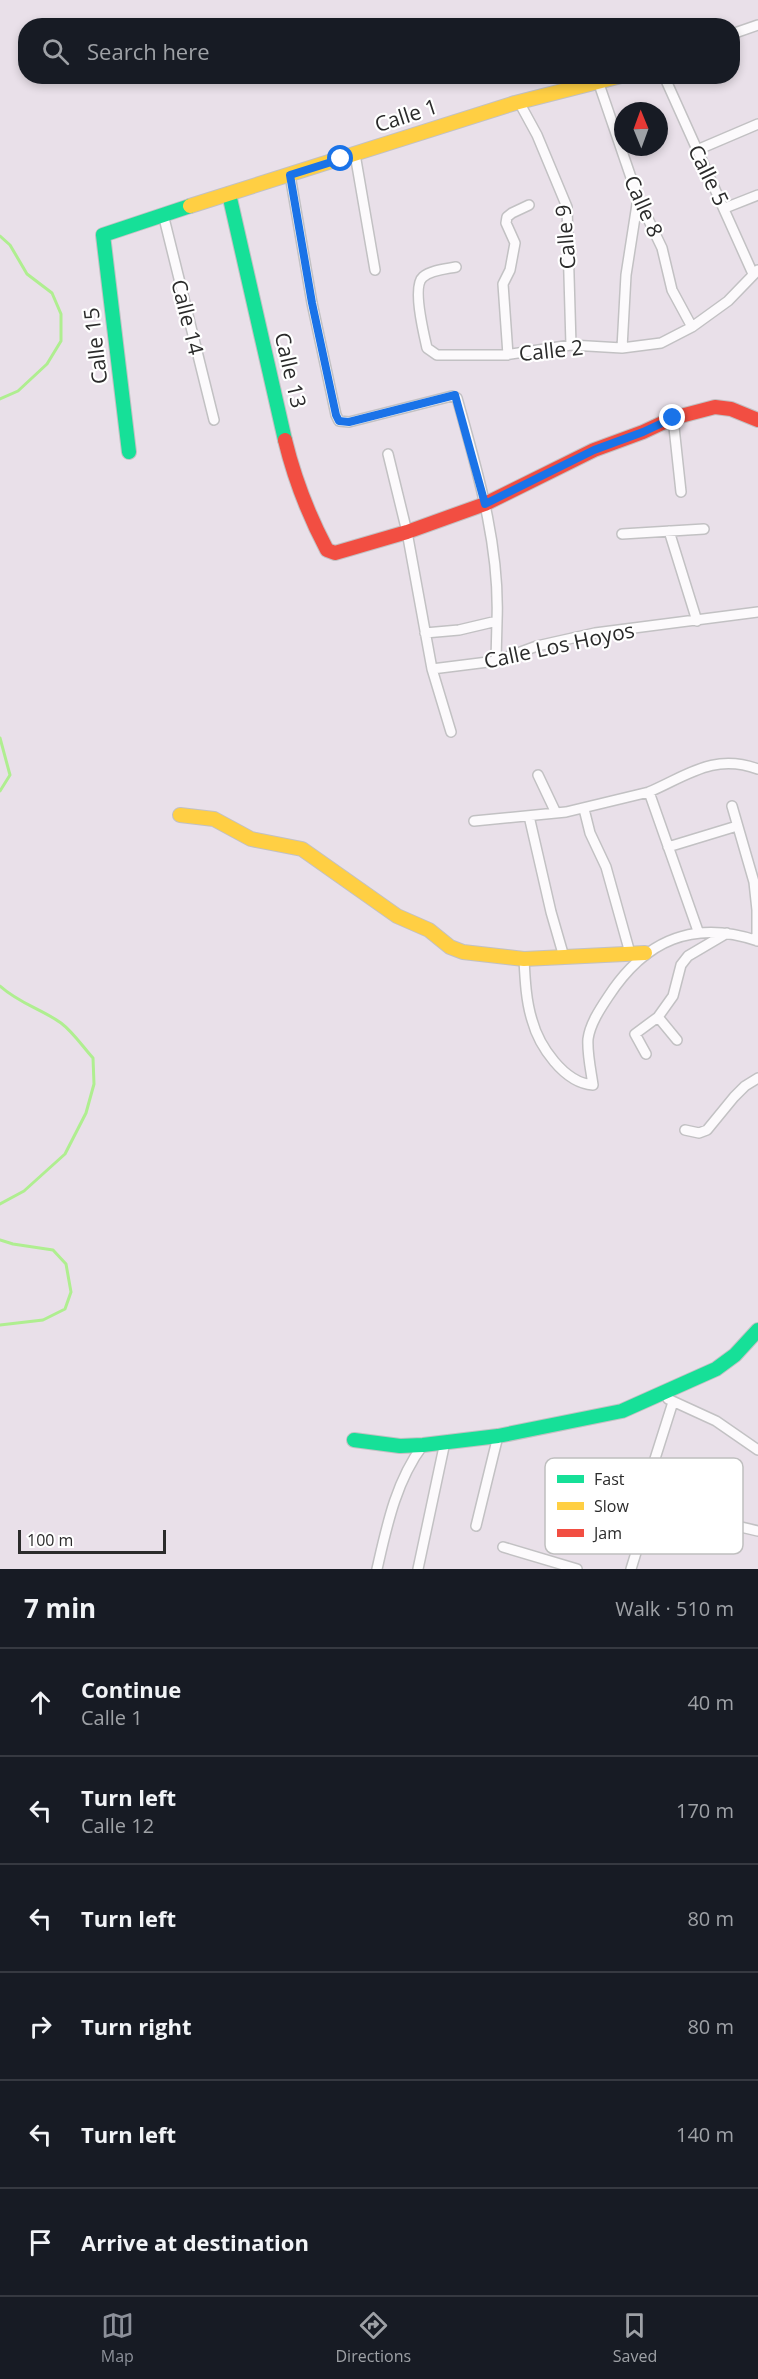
<!DOCTYPE html>
<meta charset="utf-8">
<style>
body{margin:0;font-family:"Open Sans",sans-serif;background:#242831;color:#f1f3f6}
.compass{position:absolute;left:614px;top:102px;width:54px;height:54px;border-radius:50%;background:#171b24;box-shadow:0 3px 9px #0003;rotate:359deg}
.scale{position:absolute;left:18px;bottom:15px;width:148px;box-sizing:border-box;padding-left:6px;border:3px solid #2b2b2b;border-top:0;font-size:16px;line-height:21px;white-space:nowrap;color:#2b2b2b;-webkit-text-stroke:4px #fff;paint-order:stroke}
.stop{position:absolute;width:18px;height:18px;margin:-14px;border:4px solid #1a73e8;border-radius:50%;background:#fff}
.stop.end{background:#1a73e8;border-color:#fff;box-shadow:0 2px 6px #0008}
.list{margin:0;padding:0;list-style:none}
h2{display:flex;justify-content:space-between;align-items:center;height:78px;margin:0;padding:0 24px;font-size:26px}
h2 small{font-size:20px;font-weight:400;color:#9ea1a6}
.list li{display:grid;grid-template-columns:39px 1fr auto;gap:18px;align-items:center;box-sizing:border-box;height:108px;padding:0 24px;border-top:2px solid #363941}
.list b{display:block;font-size:22px;white-space:nowrap}
.list p{margin:0;font-size:20px;white-space:nowrap;color:#9ea1a6}
.list em{font-size:20px;font-style:normal;color:#9ea1a6}
.icon{flex:none;width:33px;height:33px;fill:none;stroke:currentColor;stroke-width:2;stroke-linecap:round;stroke-linejoin:round}
.map{position:relative;flex:none;width:758px;height:1569px;overflow:hidden}
.search{position:absolute;background:#171b24;box-shadow:0 3px 9px #0003;left:18px;right:18px;top:18px;height:66px;display:flex;align-items:center;gap:15px;box-sizing:border-box;padding:0 21px;border-radius:24px;color:#9ea1a6;font-size:22px}
.sheet{height:726px;background:#171b24}
nav{display:flex;justify-content:space-around;align-items:center;box-sizing:border-box;height:84px;border-top:2px solid #363941;background:#171b24;font-size:16px;color:#9ea1a6}
nav a{display:grid;justify-items:center;gap:3px}
nav .on{color:#8c9099}
.map>svg:first-child{display:block}
.lines{fill:none;stroke-linecap:round;stroke-linejoin:round}
.stream{stroke:#afee90;stroke-width:3}
.street-casing{stroke:#c2c1c3;stroke-width:12}
.fast-casing{stroke:#c2c1c3;stroke-width:16}
.slow-casing{stroke:#c2c1c3;stroke-width:16}
.jam-casing{stroke:#c2c1c3;stroke-width:16}
.street{stroke:#fcfafc;stroke-width:9}
.fast{stroke:#16e098;stroke-width:14}
.slow{stroke:#ffcf43;stroke-width:14}
.jam{stroke:#f24e42;stroke-width:14}
.route{stroke:#1a73e8;stroke-width:8}
.labels{text-anchor:middle;dominant-baseline:central;stroke-width:4.5;stroke-linejoin:round;paint-order:stroke}
.street-label{font-size:21px;fill:#2b2b2b;stroke:#fff}
.key{fill:#fff;stroke:#bfbfbf;stroke-width:1.5}
.key-label{font-size:16px;fill:#2b2b2b}
</style>
<div class="map">
<svg width="758" height="1569" viewBox="0 0 758 1569">
<rect width="100%" height="100%" fill="#e9e0e9"/>
<g class="lines">
<path class="stream" d="M0 236 10 245 27 274 52 293 61 314V341L47 364 18 391 0 399
M0 738 10 775 0 791
M0 986C20 1004 40 1008 61 1023 73 1032 83 1047 93 1058L94 1084 86 1113 65 1154 24 1191 0 1204
M0 1240 13 1244 53 1250 66 1264 71 1292 65 1309 43 1320 0 1325"/>
<g class="street-casing">
<path id="street" d="M732 34 758 25
M664 76 753 274
M599 84 638 198 662 248 672 290 692 327
M519 102 537 135 567 207 571 345
M697 150 758 124
M355 154 375 270
M290 175 312 303 336 415 339 421 349 422 452 396 457 398C477 470 500 545 497 621L459 630 425 633
M725 208 758 195
M163 214 214 420
M456 267C446 269 431 270 423 277 412 286 424 335 427 348L437 355H505L571 345 622 348 661 343 692 327 728 301 758 270
M622 348 626 275 638 198
M508 355 503 284 510 270 515 243 506 223 507 217 512 213 529 205
M673 418 681 492
M388 454 407 532 432 669 451 732
M669 531 697 621
M622 534 704 529
M496 661 497 621
M432 669 496 661 537 646 595 633 758 612
M538 775 556 813
M649 792C688 775 714 753 758 769
M732 806 754 882 757 910V941
M584 809 590 833 606 867 630 953
M529 816 551 912 564 957
M474 821 566 812 649 792 698 931
M668 847 737 826
M524 959C525 979 526 1001 532 1020 539 1046 564 1083 593 1085 591 1071 587 1053 588 1039 590 1024 600 1009 608 997 645 940 693 919 758 941
M658 1017 677 1040
M646 1054 635 1034 658 1017 673 996 681 965 688 956 727 933
M685 1130 699 1133 707 1130 734 1097 745 1086 758 1078
M668 1399 716 1421 758 1450
M642 1504 758 1531
M476 1526 498 1436
M503 1547 577 1569
M377 1569C387 1525 396 1481 423 1445
M418 1569 445 1442
M631 1569 646 1520 642 1504 646 1487 673 1402"/>
</g>
<g class="fast-casing">
<path id="fast" d="M229 194 285 440
M129 452 103 235 190 206
M354 1440 400 1446 423 1445 498 1436 622 1411 716 1369 735 1355 758 1330"/>
</g>
<g class="slow-casing">
<path id="slow" d="M190 206 515 103 621 76
M180 815 214 819 251 839 302 849 397 916 429 930 450 947 463 952 524 959 645 953"/>
</g>
<g class="jam-casing">
<path id="jam" d="M285 440C294 477 309 516 327 550L335 553 407 532 485 504 594 450 643 432 673 418 715 407 731 409 758 420"/>
</g>
<use href="#street" class="street"/>
<use href="#fast" class="fast"/>
<use href="#slow" class="slow"/>
<use href="#jam" class="jam"/>
</g>
<g class="lines">
<path class="route" d="M341 159 290 175 312 303 336 415 339 421 349 422 455 395 485 504 594 450 643 432 673 418"/>
</g>
<g class="labels">
<g class="street-label">
<text transform="translate(406 115) rotate(-18)">Calle 1</text>
<text transform="translate(709 175) rotate(64)">Calle 5</text>
<text transform="translate(644 206) rotate(66)">Calle 8</text>
<text transform="translate(565 237) rotate(-95)">Calle 9</text>
<text transform="translate(188 317) rotate(76)">Calle 14</text>
<text transform="translate(95 346) rotate(-97)">Calle 15</text>
<text transform="translate(551 350) rotate(-6)">Calle 2</text>
<text transform="translate(291 370) rotate(77)">Calle 13</text>
<text transform="translate(559 645) rotate(-12)">Calle Los Hoyos</text>
</g>
</g>
<rect x="545" y="1458" width="198" height="96" rx="9" class="key"/>
<rect x="557" y="1475" width="27" height="8" fill="#16e098"/>
<rect x="557" y="1502" width="27" height="8" fill="#ffcf43"/>
<rect x="557" y="1529" width="27" height="8" fill="#f24e42"/>
<g class="key-label">
<text x="594" y="1485">Fast</text>
<text x="594" y="1512">Slow</text>
<text x="594" y="1539">Jam</text>
</g>
</svg>
<svg class="compass" viewBox="-18 -18 36 36"><path d="M0-13l5 13h-10z" fill="#e53935"/><path d="M0 13l5-13h-10z" fill="#9ea1a6"/></svg>
<div class="scale">100 m</div>
<div class="stop" style="left:341px;top:159px"></div>
<div class="stop end" style="left:673px;top:418px"></div>
<div class="search"><svg class="icon" aria-label="search" viewBox="0 0 24 24"><circle cx="10" cy="10" r="6"/><path d="M15 15l6 6"/></svg>Search here</div>
</div>
<section class="sheet">
<h2>7 min<small>Walk · 510 m</small></h2>
<ul class="list">
<li><svg class="icon" aria-label="ahead" viewBox="0 0 24 24"><path d="M12 20V5M6 11l6-6 6 6"/></svg><div><b>Continue</b><p>Calle 1</p></div><em>40 m</em></li>
<li><svg class="icon" aria-label="left" viewBox="0 0 24 24"><path d="M17 20v-9H6M10 6l-5 5 5 5"/></svg><div><b>Turn left</b><p>Calle 12</p></div><em>170 m</em></li>
<li><svg class="icon" aria-label="left" viewBox="0 0 24 24"><path d="M17 20v-9H6M10 6l-5 5 5 5"/></svg><div><b>Turn left</b></div><em>80 m</em></li>
<li><svg class="icon" aria-label="right" viewBox="0 0 24 24"><path d="M7 20v-9h11M14 6l5 5-5 5"/></svg><div><b>Turn right</b></div><em>80 m</em></li>
<li><svg class="icon" aria-label="left" viewBox="0 0 24 24"><path d="M17 20v-9H6M10 6l-5 5 5 5"/></svg><div><b>Turn left</b></div><em>140 m</em></li>
<li><svg class="icon" aria-label="arrive" viewBox="0 0 24 24"><path d="M6 21V4h12l-3 4 3 4H6"/></svg><div><b>Arrive at destination</b></div></li>
</ul>
</section>
<nav>
<a class="on"><svg class="icon" aria-label="map" viewBox="0 0 24 24"><path d="M3 6l6-2 6 2 6-2v14l-6 2-6-2-6 2zM9 4v14M15 6v14"/></svg>Map</a>
<a><svg class="icon" aria-label="directions" viewBox="0 0 24 24"><path d="M12 3l9 9-9 9-9-9zM9 14v-3h6M13 9l2 2-2 2"/></svg>Directions</a>
<a><svg class="icon" aria-label="saved" viewBox="0 0 24 24"><path d="M7 4h10v16l-5-4-5 4z"/></svg>Saved</a>
</nav>
